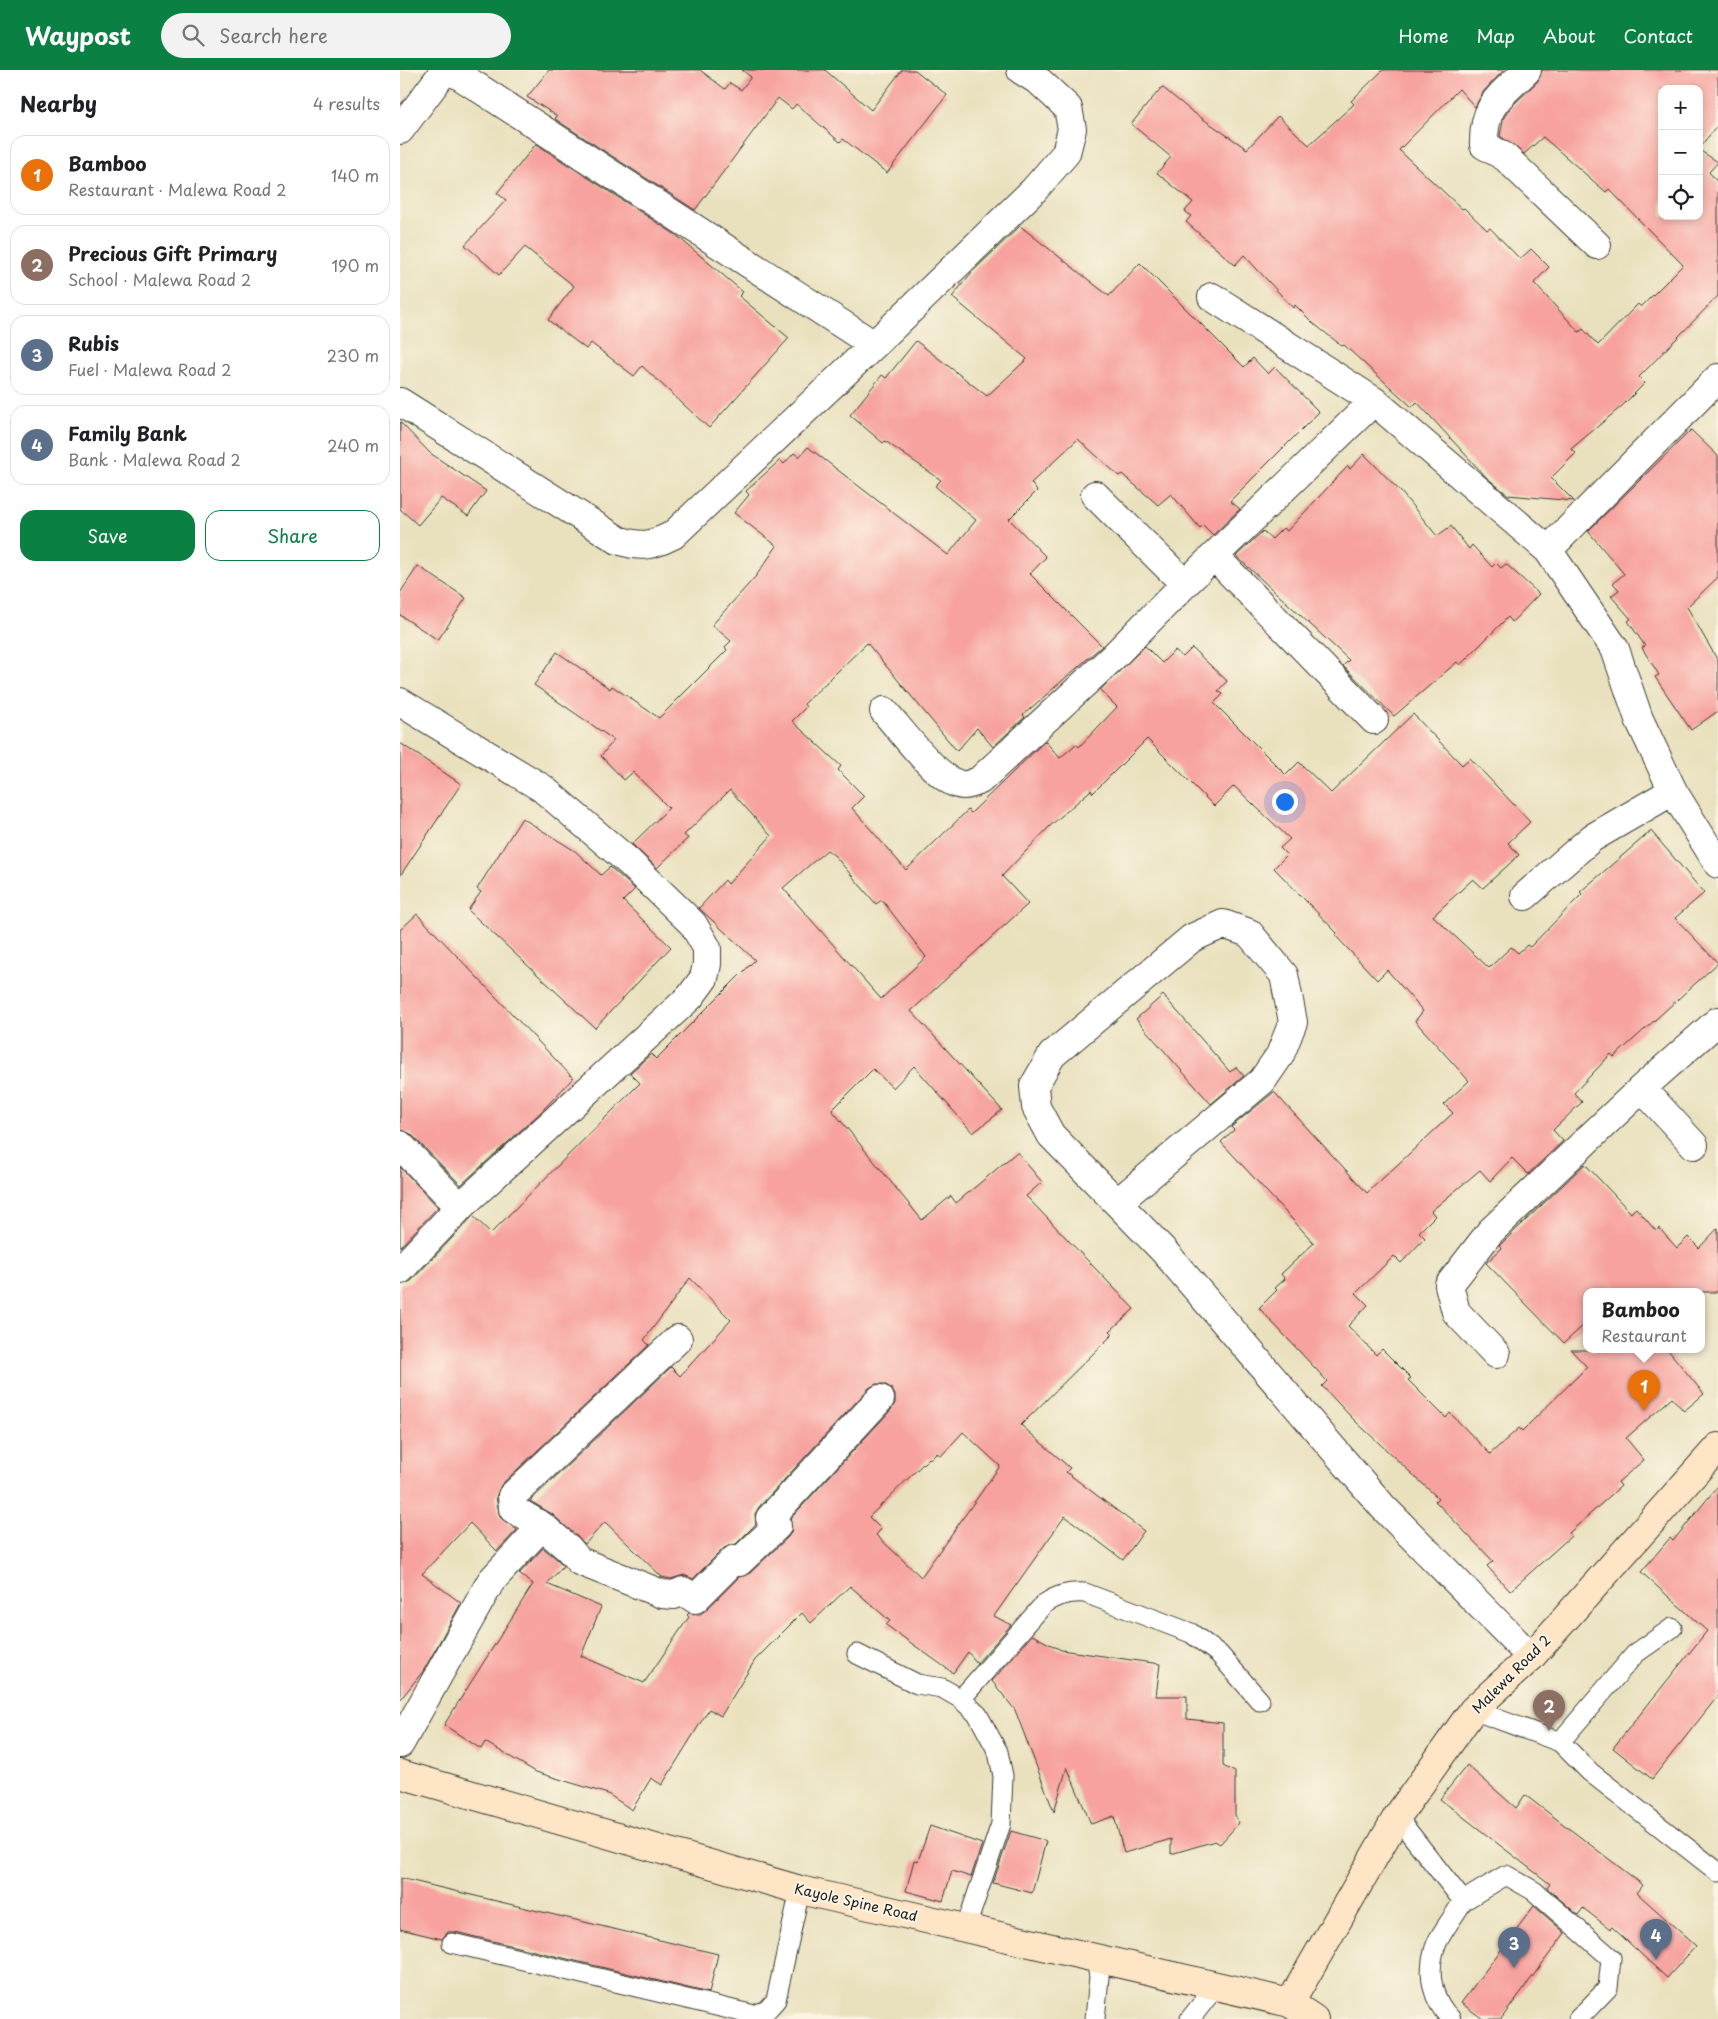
<!DOCTYPE html>
<meta charset="utf-8">
<style>
body{margin:0;font-family:"Playpen Sans",sans-serif;background:#f2f2f2;color:#202124}
.controls{position:absolute;right:15px;top:15px;display:grid;overflow:hidden;border-radius:10px;box-shadow:0 2px 8px #0003}
.controls button{width:45px;height:45px;display:grid;place-items:center;padding:0;border:0;border-bottom:1px solid #e0e0e0;background:#fff;color:#202124;font:25px sans-serif}
.you{position:absolute;left:884px;top:731px;width:18px;height:18px;margin:-12px;border:4px solid #fff;border-radius:50%;background:#1a73e8;box-shadow:0 0 0 8px #1a73e833}
.badge{display:grid;place-items:center;width:32px;height:32px;border-radius:50%;background:#0b8043;color:#fff;font-size:16px;font-weight:700}
.pin{position:absolute;translate:-50% -41px;filter:drop-shadow(0 1px 2px #0008)}
.pin::after{content:'';position:absolute;top:26px;width:18px;height:15px;background:inherit;clip-path:polygon(0 0,100% 0,50% 100%)}
.popup{position:absolute;left:1183px;top:1218px;width:122px;height:65px;box-sizing:border-box;display:grid;place-content:center;border-radius:10px;background:#fff;filter:drop-shadow(0 1px 4px #0005);font-size:16px;white-space:nowrap;color:#757577}
.popup b{font-size:19px;color:#202124}
.popup::after{content:'';position:absolute;left:50%;top:100%;margin-left:-10px;border:10px solid transparent;border-top-color:#fff}
.list{margin:0;padding:0;list-style:none}
h2{display:flex;justify-content:space-between;align-items:center;height:65px;margin:0;padding:0 20px;font-size:21px}
h2 small{font-size:16px;font-weight:400;color:#757577}
.list li{display:grid;grid-template-columns:32px 1fr auto;gap:15px;align-items:center;box-sizing:border-box;height:80px;margin:0 10px 10px;padding:0 10px;border:1px solid #e0e0e0;border-radius:15px}
.list b{display:block;font-size:19px;white-space:nowrap}
.list p{margin:0;font-size:16px;white-space:nowrap;color:#757577}
.list em{font-size:16px;font-style:normal;color:#757577}
.actions{display:flex;gap:10px;padding:15px 20px}
.actions a{flex:1;padding:11px 0;border:1px solid #0b8043;border-radius:15px;text-align:center;font-size:18px;color:#0b8043}
.actions .main{background:#0b8043;color:#fff}
.icon{flex:none;width:28px;height:28px;fill:none;stroke:currentColor;stroke-width:2;stroke-linecap:round;stroke-linejoin:round}
.map{position:relative;flex:none;width:1318px;height:1949px;overflow:hidden}
header{display:flex;align-items:center;gap:30px;box-sizing:border-box;height:70px;padding:0 25px;background:#0b8043;color:#fff}
header strong{font-size:24px}
nav{display:flex;gap:28px;margin-inline-start:auto;font-size:18px}
.search{width:350px;height:45px;background:#f2f2f2;display:flex;align-items:center;gap:12px;box-sizing:border-box;padding:0 18px;border-radius:28px;color:#757577;font-size:19px}
main{display:flex}
aside{flex:1;background:#fff}
.map>svg:first-child{display:block}
.building{fill:#f7a29e;fill-rule:evenodd}
.lines{fill:none;stroke-linecap:round;stroke-linejoin:round}
.service-casing{stroke:#3b3a34;stroke-width:21}
.minor-casing{stroke:#3b3a34;stroke-width:30}
.secondary-casing{stroke:#3b3a34;stroke-width:30}
.service{stroke:#fff;stroke-width:19}
.minor{stroke:#fff;stroke-width:28}
.secondary{stroke:#fde5c5;stroke-width:28}
.labels{text-anchor:middle;dominant-baseline:central;stroke-width:4;stroke-linejoin:round;paint-order:stroke}
.street-label{font-size:14px;fill:#1c1c1c;stroke:#fcf5e5}
</style>
<header>
<strong>Waypost</strong>
<div class="search"><svg class="icon" aria-label="search" viewBox="0 0 24 24"><circle cx="10" cy="10" r="6"/><path d="M15 15l6 6"/></svg>Search here</div>
<nav><a>Home</a><a>Map</a><a>About</a><a>Contact</a></nav>
</header>
<main>
<aside>
<h2>Nearby<small>4 results</small></h2>
<ul class="list">
<li><span class="badge" style="background:#e8710a">1</span><div><b>Bamboo</b><p>Restaurant · Malewa Road 2</p></div><em>140 m</em></li>
<li><span class="badge" style="background:#8d6e63">2</span><div><b>Precious Gift Primary</b><p>School · Malewa Road 2</p></div><em>190 m</em></li>
<li><span class="badge" style="background:#5c6f8a">3</span><div><b>Rubis</b><p>Fuel · Malewa Road 2</p></div><em>230 m</em></li>
<li><span class="badge" style="background:#5c6f8a">4</span><div><b>Family Bank</b><p>Bank · Malewa Road 2</p></div><em>240 m</em></li>
</ul>
<div class="actions"><a class="main">Save</a><a>Share</a></div>
</aside>
<div class="map">
<svg width="1318" height="1949" viewBox="0 0 1318 1949">
<rect width="100%" height="100%" fill="#fcf5e5"/>
<filter id="ink" filterUnits="userSpaceOnUse"><feTurbulence type="fractalNoise" baseFrequency=".02" numOctaves="2"/><feDisplacementMap in="SourceGraphic" scale="10" xChannelSelector="R" yChannelSelector="G"/><feConvolveMatrix kernelMatrix="1 2 1 2 8 2 1 2 1" color-interpolation-filters="sRGB"/></filter>
<filter id="wash" filterUnits="userSpaceOnUse"><feTurbulence type="fractalNoise" baseFrequency=".0096" numOctaves="4" result="noise"/><feDisplacementMap in="SourceGraphic" scale="20" xChannelSelector="R" yChannelSelector="G"/><feGaussianBlur stdDeviation="1.12" result="paint"/><feColorMatrix in="noise" values="0 0 0 0 0 0 0 0 0 0 0 0 0 0 0 0 0 1.4 0 .05"/><feComposite in="paint" operator="in"/></filter>
<g filter="url(#wash)">
<rect width="100%" height="100%" fill="#e9e1be"/>
<g id="blocks">
<path class="building" d="M149 0H300L325 19 330 13 341 20 351 7 342 0H425L471 40 502 0H515L547 25 487 103 443 69 440 72 396 34 392 39 378 28 295 140 155 49 157 46 127 27Z
M983 0H1104L1083 22 1075 37 1059 19 999 80 1062 139 1064 138 1087 160 1090 158 1120 189 1131 179 1149 197 1134 213 1179 262 1183 259 1198 275 1238 234 1241 237 1283 195 1209 119 1206 122 1143 67 1124 84 1100 66 1104 47 1113 35 1138 11 1142 0H1318V55L1299 78V19H1262V146H1299V80L1318 92 1309 102 1318 113V226L1239 307 1245 313 1222 336 1171 379 1176 383 1151 408 1174 431 1108 425 1086 407 1017 332 1012 337 944 275 942 276 913 253 895 235 893 238 844 185 835 195 786 152 791 146 785 141 793 132 757 103 771 87 731 54 762 17 790 40 847 79 878 46 909 75 954 34 951 31Z
M136 74 276 165 343 222 339 226 389 268 309 358 242 296 234 306 191 273 186 279 148 250 174 216 125 177 99 205 65 175 106 130 97 123Z
M620 156 709 226 740 193 844 297 853 288 868 304 875 297 919 342 830 431 840 439 813 465 803 455 800 458 771 424 758 435 722 404 719 406 678 369 631 413 637 421 609 449 646 487 630 504 702 576 623 645 625 647 593 677 577 658 557 681 467 573 404 634 406 637 392 651 441 696 438 700 464 726 452 738 506 800 568 740 571 743 645 671 660 688 676 674 679 677 717 637 700 620 745 576 762 593 775 580 783 587 792 578 827 611 818 621 823 624 814 633 886 705 899 692 931 723 1013 644 1062 695 1070 688 1130 752 1108 773 1119 785 1083 818 1073 809 1033 846 1089 898 1111 877 1118 883 1127 875 1130 877 1182 824 1180 822 1251 761 1304 823 1275 848 1318 893 1214 987 1211 984 1174 1023 1182 1032 1153 1060 1163 1071 1128 1104 1112 1088 1090 1111 1080 1100 1031 1141 1035 1146 1019 1162 1025 1168 1001 1193 994 1186 956 1223 968 1235 948 1256 976 1285 982 1279 1011 1308 1008 1310 1046 1348 1050 1343 1090 1384 1119 1358 1122 1361 1187 1297 1171 1280H1268L1304 1324 1284 1341 1272 1328 1226 1368 1244 1390 1218 1412 1221 1416 1169 1463 1171 1466 1110 1521 1087 1496 1093 1491 1035 1431 1038 1428 953 1349 922 1316 927 1311 859 1238 877 1220 875 1218 885 1209 881 1204 914 1173 821 1072 834 1060 831 1057 874 1022 967 1123 1053 1043 1044 1034 1069 1011 1015 951 1023 941 987 900 977 910 935 865 937 863 874 798 887 785 880 778 890 769 834 716 814 736 747 669 693 723 691 720 650 756 602 806 628 834 511 941 602 1040 573 1063 514 996 493 1018 473 999 432 1040 522 1150 551 1126 556 1133 617 1082 642 1112 626 1126 734 1239 710 1261 713 1264 621 1355 670 1398 666 1402 744 1461 723 1490 665 1446 594 1546 611 1555 577 1593 568 1582 553 1603 486 1555 490 1551 450 1516 411 1553 402 1543 355 1590 321 1646 309 1639 262 1715 251 1708 232 1740 208 1724 136 1702 85 1672 81 1679 44 1655 133 1514 119 1504 143 1478 158 1490 163 1496 147 1514 201 1537 181 1586 244 1613 289 1547 287 1545 289 1543 300 1544 306 1540 339 1507 350 1503 388 1467 392 1460 390 1449 491 1340 495 1333V1325L491 1318 484 1314H476L469 1318 359 1437 355 1444 356 1454 336 1474 324 1478 293 1509 284 1505 271 1509 262 1507 205 1452 185 1474 152 1444 130 1431 271 1297 280 1306 331 1250 290 1208 244 1270 249 1275 101 1415 96 1427 100 1447 117 1460 97 1481 70 1453 22 1504 61 1533 24 1600 0 1630V1215L11 1211 73 1146 91 1163 240 1013 230 1003 251 984 256 989 355 890 299 838 325 810 328 814 371 766 330 720 284 765 288 768 257 798 232 774 269 738 233 702 224 710 201 686 214 670 134 615 157 582 210 619 212 616 259 648 327 580 325 577 331 571 312 555 356 506 377 476 334 443 349 425 346 421 380 390 384 394 394 383 399 387 408 377 548 485 576 450 535 416 541 410 485 371 483 373 450 345 482 305 486 308 516 271 587 326 627 289 552 227 572 202ZM427 780 435 786 476 834 482 830 526 887 481 929 383 818ZM563 1362 600 1396 521 1507 476 1465 481 1459 469 1447 529 1388 531 1389 537 1383 541 1386Z
M0 352 30 383 86 421 68 446 41 428 18 455 0 439Z
M1291 360 1318 386V507L1287 537 1318 591V641L1291 660 1255 607 1259 605 1242 578 1245 576 1228 551 1231 549 1211 526 1219 520 1213 513 1224 504 1188 461Z
M964 384 1001 422 1037 466 1051 456 1069 479 1072 475 1092 497 1096 493 1101 498 1106 494 1139 524 1112 552 1108 547 1060 595 1057 592 994 646 943 596 949 590 836 486 863 461 872 469 883 458 887 461 948 396 950 399Z
M18 496 66 528 38 570 0 545V523Z
M0 673 61 714 0 806Z
M122 748 175 781 201 805 210 797 218 804 235 819 223 831 271 877 195 958 68 840 81 822 77 819Z
M17 844 173 1008 142 1041 61 1115 11 1064 0 1060V860Z
M763 925 830 1002 836 997 844 1006 811 1034 736 949Z
M1185 1094 1231 1143 1236 1138 1256 1161 1259 1158 1277 1178 1288 1167 1299 1178 1318 1158V1222H1186V1253L1164 1273 1086 1193 1102 1178 1099 1175 1102 1173Z
M0 1097 38 1137 0 1177Z
M1318 1416V1626L1252 1709 1213 1678 1307 1561 1241 1502 1270 1468 1273 1471Z
M632 1565 661 1580 760 1594 756 1626H787V1649L823 1653V1696L835 1702V1745L839 1753 820 1774 815 1771 771 1784V1769L724 1783 714 1746 691 1754 667 1697 654 1742 615 1640 592 1611Z
M1067 1695 1116 1738 1125 1725 1243 1815 1237 1823 1296 1876 1267 1908 1212 1857 1210 1859 1183 1838 1178 1845 1147 1818 1150 1814 1040 1729Z
M530 1756 582 1774 571 1807 552 1801 543 1831 506 1821 514 1790 518 1791Z
M611 1761 646 1771 632 1823 593 1813Z
M0 1808 318 1884 309 1923 55 1862H48L42 1869 0 1859Z
M1134 1836 1165 1863 1101 1949H1083L1061 1933Z"/>
</g>
</g>
<g filter="url(#ink)">
<use href="#blocks" fill-opacity="0" stroke="#3b3a34" stroke-width="1"/>
<g class="lines">
<g class="service-casing">
<path id="service" d="M457 1584 517 1614 542 1618 561 1629 578 1645 598 1682 603 1706 601 1754 566 1857
M561 1629 644 1534C658 1525 668 1522 685 1523L791 1563 819 1584 860 1631
M1073 1640 1160 1672 1190 1702 1318 1802
M1160 1672 1235 1584 1272 1558
M997 1747 1063 1831 1106 1805 1134 1821 1211 1888 1208 1918 1178 1949
M52 1873 354 1945 367 1940 376 1930 400 1820
M695 1949 699 1907 696 1888
M790 1949 816 1916
M1051 1949C1033 1931 1027 1906 1034 1881 1037 1867 1055 1845 1063 1831"/>
</g>
<g class="minor-casing">
<path id="minor" d="M51 0 474 275
M1127 0C1100 27 1083 34 1084 75L1105 87 1197 175
M0 60 45 0
M812 227 974 331 1148 480 1215 579 1239 649 1273 721 1318 794
M0 332 218 470C242 478 251 476 273 465L474 275 634 120 666 83 672 59 668 38 640 12 621 0
M695 425 785 514
M1148 480 1318 308
M814 486 974 650
M0 632 142 718 229 792 293 854 307 878V894L304 908 290 927 60 1137 0 1200
M484 641C500 659 536 708 558 714 565 717 574 713 580 710L712 588 785 514 974 331
M1125 826 1192 768 1273 721
M1242 1018 1294 1075
M0 1075 60 1137
M718 1132 862 1011 880 985 893 952 884 905 849 863 823 854 792 868 652 985 634 1016 636 1037 651 1065 763 1180 983 1437 1131 1587
M278 1269 112 1426 113 1439 142 1456 169 1479 179 1491 262 1524 274 1525 283 1521 295 1529 335 1489 339 1492 377 1456 370 1448 480 1329
M1096 1284 1056 1242 1049 1215 1090 1162 1242 1018 1318 951
M0 1674 91 1511 142 1456"/>
</g>
<g class="secondary-casing">
<path id="secondary" d="M0 1704 400 1820 890 1933 914 1949
M890 1933 997 1747 1073 1640 1131 1587 1318 1377"/>
</g>
<use href="#service" class="service"/>
<use href="#minor" class="minor"/>
<use href="#secondary" class="secondary"/>
</g>
</g>
<g class="labels">
<g class="street-label">
<text transform="translate(1111 1604) rotate(-45)">Malewa Road 2</text>
<text transform="translate(456 1832) rotate(13)">Kayole Spine Road</text>
</g>
</g>
</svg>
<div class="controls">
<button>+</button>
<button>−</button>
<button><svg class="icon" aria-label="locate" viewBox="0 0 24 24"><circle cx="12" cy="12" r="6"/><path d="M12 2v4M12 18v4M2 12h4M18 12h4"/></svg></button>
</div>
<div class="you"></div>
<div class="pin badge" style="left:1244px;top:1341px;background:#e8710a">1</div>
<div class="popup"><b>Bamboo</b>Restaurant</div>
<div class="pin badge" style="left:1149px;top:1661px;background:#8d6e63">2</div>
<div class="pin badge" style="left:1114px;top:1898px;background:#5c6f8a">3</div>
<div class="pin badge" style="left:1256px;top:1890px;background:#5c6f8a">4</div>
</div>
</main>
